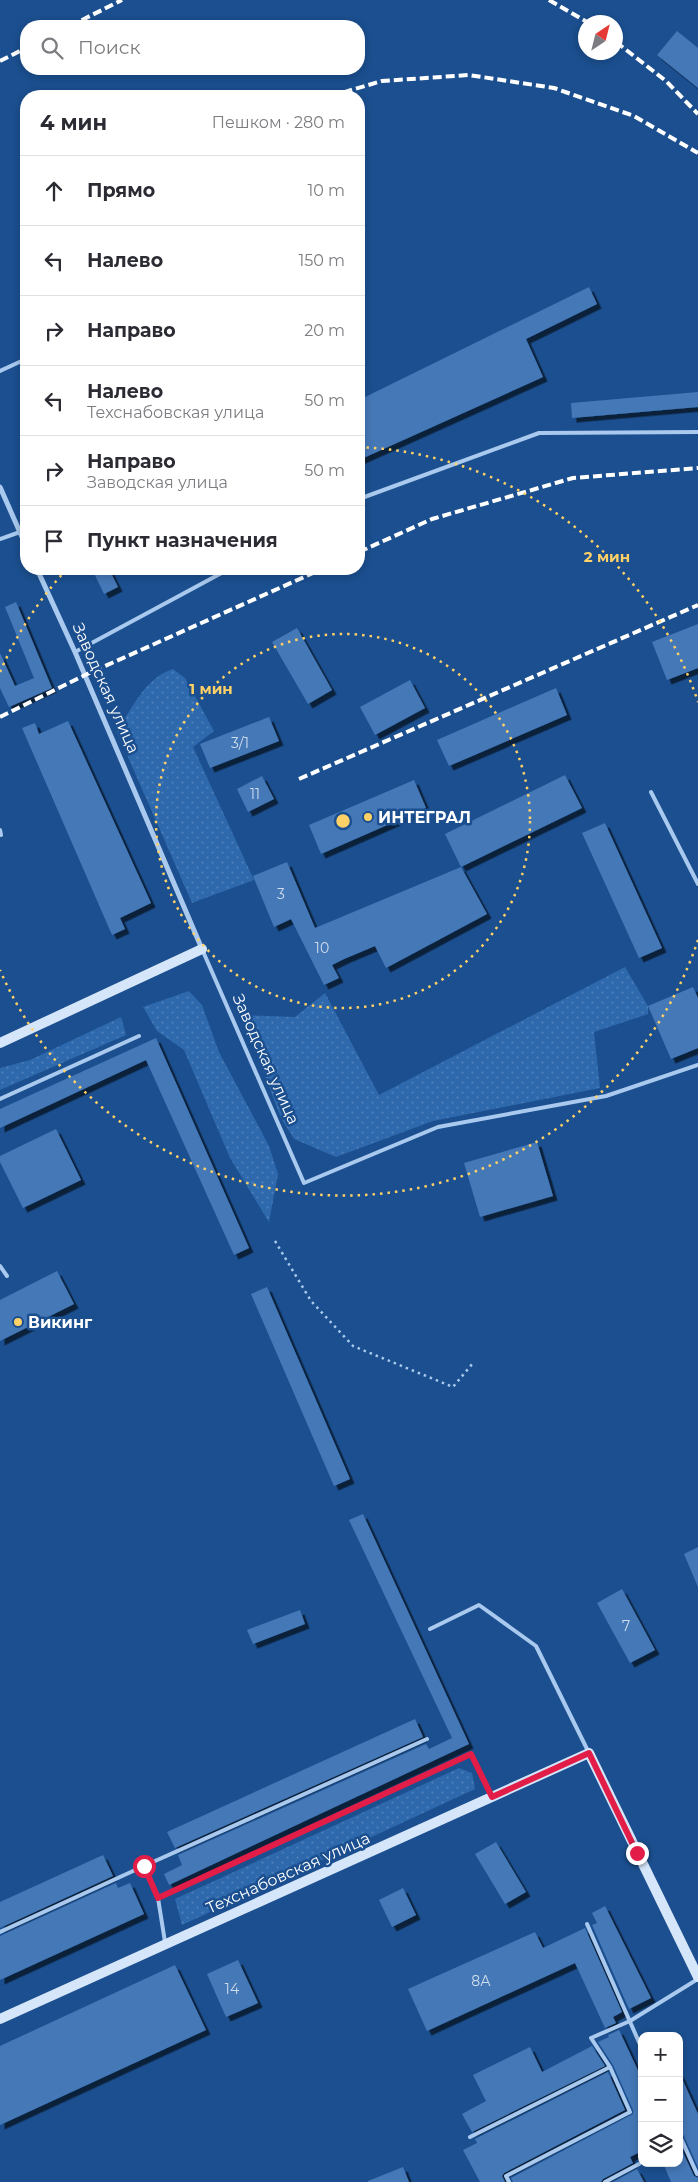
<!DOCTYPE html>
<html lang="ru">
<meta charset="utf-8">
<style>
body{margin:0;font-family:Montserrat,sans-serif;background:#f2f2f3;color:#2b2b33}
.controls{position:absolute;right:15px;bottom:15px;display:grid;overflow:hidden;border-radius:10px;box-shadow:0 2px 8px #0003}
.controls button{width:45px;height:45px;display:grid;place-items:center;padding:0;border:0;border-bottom:1px solid #e1e1e2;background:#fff;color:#2b2b33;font:25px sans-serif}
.compass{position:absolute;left:578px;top:15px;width:45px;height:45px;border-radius:50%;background:#fff;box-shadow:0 2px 8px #0003;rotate:35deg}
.stop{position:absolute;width:15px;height:15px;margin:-11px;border:4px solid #e11d48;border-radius:50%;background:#fff}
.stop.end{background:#e11d48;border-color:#fff;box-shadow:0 1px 5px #0008}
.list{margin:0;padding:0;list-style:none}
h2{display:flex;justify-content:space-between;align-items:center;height:65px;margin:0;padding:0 20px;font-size:21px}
h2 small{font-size:16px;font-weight:400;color:#7c7c81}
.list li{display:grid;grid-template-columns:32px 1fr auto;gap:15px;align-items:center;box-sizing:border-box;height:70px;padding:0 20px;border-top:1px solid #e1e1e2}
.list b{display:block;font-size:19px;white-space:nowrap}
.list p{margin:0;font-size:16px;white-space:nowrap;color:#7c7c81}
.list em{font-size:16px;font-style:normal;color:#7c7c81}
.icon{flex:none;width:28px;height:28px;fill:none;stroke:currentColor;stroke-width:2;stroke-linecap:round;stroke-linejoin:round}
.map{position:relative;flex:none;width:698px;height:2182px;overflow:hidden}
.search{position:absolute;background:#fff;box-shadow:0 2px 8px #0003;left:20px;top:20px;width:345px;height:55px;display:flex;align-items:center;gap:12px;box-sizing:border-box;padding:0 18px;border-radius:20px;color:#7c7c81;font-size:19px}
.panel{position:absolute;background:#fff;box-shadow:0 2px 8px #0003;left:20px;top:90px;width:345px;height:485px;border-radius:20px}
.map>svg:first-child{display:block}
.grass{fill:url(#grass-dots)}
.building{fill:#4478b7;filter:url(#shadow)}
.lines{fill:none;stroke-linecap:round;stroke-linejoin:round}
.path{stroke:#a9c9ee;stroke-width:2.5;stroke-dasharray:2.5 4;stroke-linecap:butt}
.lane{stroke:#a9c9ee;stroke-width:4}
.street{stroke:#a9c9ee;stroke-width:5}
.secondary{stroke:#d6e6fa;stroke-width:10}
.rail{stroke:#fff;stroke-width:4;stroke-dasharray:9 4;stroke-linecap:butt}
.route{stroke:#e11d48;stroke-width:6}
.ring{fill:none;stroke:#ffd166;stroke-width:2.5;stroke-dasharray:2.5 5}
.poi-dot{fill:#ffd166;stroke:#1b4f8f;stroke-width:2}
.labels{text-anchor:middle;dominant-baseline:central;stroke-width:5;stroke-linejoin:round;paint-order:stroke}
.number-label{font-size:14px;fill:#d0dded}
.street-label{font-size:16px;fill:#fff;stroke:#1b4f8f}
.poi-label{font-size:16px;font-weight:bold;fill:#fff;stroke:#1b4f8f;text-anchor:start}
.centre{fill:#ffd166;stroke:#1b4f8f;stroke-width:2.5}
.ring-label{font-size:15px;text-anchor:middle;font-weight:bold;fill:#ffd166;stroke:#1b4f8f;stroke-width:5;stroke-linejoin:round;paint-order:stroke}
</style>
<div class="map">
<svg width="698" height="2182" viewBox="0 0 698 2182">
<defs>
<pattern id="grass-dots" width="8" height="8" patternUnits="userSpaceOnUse" patternTransform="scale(1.25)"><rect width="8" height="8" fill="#2e69ad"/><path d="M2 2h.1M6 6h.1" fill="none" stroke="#4d80b9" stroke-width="1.8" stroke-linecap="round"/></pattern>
<filter id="shadow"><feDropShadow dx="4.5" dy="4.5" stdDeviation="0" flood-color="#0009"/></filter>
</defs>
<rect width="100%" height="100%" fill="#1b4f8f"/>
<path class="grass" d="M173 669 185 678 214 731 193 747 254 880 192 903 117 732C132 708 145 678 173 669Z
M625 967 648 1006V1014L594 1032 600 1088 433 1121 336 1157 294 1139 281 1118 242 1015 295 1017 325 993 379 1095Z
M189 991 202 1005 219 1052 269 1146 278 1174 269 1222 230 1158 184 1050 157 1031 143 1007Z
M121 1017 126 1035 0 1090V1068L30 1060Z
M459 1768 472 1773 475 1789 182 1925 175 1899Z"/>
<path class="building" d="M677 31 698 48V88L657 55Z
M589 287 597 304 526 339 543 377 359 460V400Z
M698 392V407L572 418 571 403Z
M92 569H109L118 587 104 594Z
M16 602 52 688 9 707 0 688V653L15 686 34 678 5 607Z
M698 624V668L667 680 652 642Z
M297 628 332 690 308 704 272 642Z
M410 680 425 708 375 735 360 707Z
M556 688 567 715 449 766 437 740Z
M269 717 279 741 210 768 200 744Z
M68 721 151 903 120 918 125 929 112 935 22 728 35 723 39 734Z
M565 775 582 808 461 867 445 834Z
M262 776 274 799 248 812 237 789Z
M414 780 426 808 321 854 309 825Z
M605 823 662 948 639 958 582 833Z
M287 862 315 928 461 867 487 914 386 968 375 946 344 959 332 965 339 978 324 985 291 919 274 927 253 876Z
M693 987 698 998V1048L671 1059 648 1006Z
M156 1038 249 1248 234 1255 146 1060 0 1128V1109Z
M56 1129 81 1180 23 1208 0 1162V1156Z
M537 1142 553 1196 480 1217 464 1163Z
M57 1271 74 1304 0 1341V1300Z
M267 1287 350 1479 334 1486 251 1294Z
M363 1514 469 1744 169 1885 164 1874 182 1865 178 1855 426 1744 429 1749 452 1738 349 1520Z
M698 1547V1587L684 1554Z
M622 1589 655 1650 630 1663 597 1603Z
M300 1610 305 1624 253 1644 247 1630Z
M415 1719 423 1737 175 1848 167 1832Z
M496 1842 526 1892 505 1904 475 1854Z
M103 1855 113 1876 0 1928V1902Z
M116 1883 118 1888 130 1883 144 1914 0 1980V1936Z
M403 1888 416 1915 392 1927 379 1900Z
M605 1906 651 1998 629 2009 592 1925 597 1923 592 1913Z
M585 1928 622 2012 613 2017 616 2023 605 2028 575 1963 427 2031 408 1989 535 1932 543 1948Z
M238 1960 258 2003 226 2017 207 1974Z
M175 1965 206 2030 0 2125V2046Z
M619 2030 642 2079V2151L630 2157 633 2163 603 2179 601 2182H513L511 2178 633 2114V2110L613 2065 598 2042 609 2037 608 2035Z
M592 2046 605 2066 472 2132 462 2114 486 2101 473 2075 530 2047 542 2072Z
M608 2072 625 2110 504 2173 502 2176 505 2182H480L463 2150 477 2143 475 2139Z
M679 2072 698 2114V2167L682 2132 679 2130Z
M679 2144 694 2176 698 2178V2182H671L663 2163H679Z
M403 2167 409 2182H368V2181Z
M637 2169 644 2182H613Z"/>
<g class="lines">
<path class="path" d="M275 1241 311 1301 353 1346 453 1387 473 1363"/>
<path class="lane" d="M0 371 26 359
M359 499 539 433 698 432
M0 539 20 532
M75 652 229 569
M651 792 698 884
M0 830 1 835
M202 949 304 1183 438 1127 606 1096 698 1065
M0 1099 139 1036
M0 1266 7 1276
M430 1629 479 1605 536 1646 589 1753
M144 1866 427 1739
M158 1898 471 1754 492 1797
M587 1924 642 2049
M0 1932 144 1866 158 1898 165 1942
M679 2134 697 2174
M470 2137 610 2067 591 2038 630 2021 698 1979
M509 2182 506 2176 630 2112 610 2067
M605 2182 639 2164"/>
<path class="street" d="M0 487 26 546
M37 569 75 652 202 949"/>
<path class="secondary" d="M0 1043 202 949
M0 2019 589 1753 698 1977"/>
<path class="rail" d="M549 0 587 22
M70 26 122 0
M616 42 666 81 698 114
M0 61 26 48
M331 96 382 81 469 75 554 88 634 116 698 153
M359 552 432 519 573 478 698 468
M0 717 85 675 322 569
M299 779 698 605"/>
</g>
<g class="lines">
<path class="route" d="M144 1866 158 1898 471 1754 492 1797 589 1753 637 1853"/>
</g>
<g class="ring">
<circle cx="343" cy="821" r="187"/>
<path d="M698 940A374 374 0 0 1 0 970M0 672A374 374 0 0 1 65 571M359 447A374 374 0 0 1 698 702"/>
</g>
<g class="poi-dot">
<circle cx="368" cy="817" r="5"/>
<circle cx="18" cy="1322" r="5"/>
</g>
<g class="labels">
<g class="number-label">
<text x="240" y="743">3/1</text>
<text x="255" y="794">11</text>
<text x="281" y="894">3</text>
<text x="322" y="948">10</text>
<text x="626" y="1626">7</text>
<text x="481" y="1981">8А</text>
<text x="232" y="1989">14</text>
</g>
<g class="street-label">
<text transform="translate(106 688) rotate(66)">Заводская улица</text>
<text transform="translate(266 1059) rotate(66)">Заводская улица</text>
<text transform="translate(288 1873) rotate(-24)">Техснабовская улица</text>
</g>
<g class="poi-label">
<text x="378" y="817">ИНТЕГРАЛ</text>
<text x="28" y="1322">Викинг</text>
</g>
</g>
<circle cx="343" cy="821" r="8" class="centre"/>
<g class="ring-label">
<text x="607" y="562">2 мин</text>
<text x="211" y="694">1 мин</text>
</g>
</svg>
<div class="controls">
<button>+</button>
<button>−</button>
<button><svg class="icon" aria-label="layers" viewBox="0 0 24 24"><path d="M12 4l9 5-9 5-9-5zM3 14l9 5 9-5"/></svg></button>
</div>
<svg class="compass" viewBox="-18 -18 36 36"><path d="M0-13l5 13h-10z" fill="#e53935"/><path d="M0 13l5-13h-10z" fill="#7c7c81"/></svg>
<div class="stop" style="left:144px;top:1866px"></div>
<div class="stop end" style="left:637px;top:1853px"></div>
<div class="search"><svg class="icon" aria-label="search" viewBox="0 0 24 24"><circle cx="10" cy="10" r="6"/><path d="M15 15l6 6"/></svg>Поиск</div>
<section class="panel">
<h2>4 мин<small>Пешком · 280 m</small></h2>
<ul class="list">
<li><svg class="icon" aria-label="ahead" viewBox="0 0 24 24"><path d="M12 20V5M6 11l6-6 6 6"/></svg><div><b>Прямо</b></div><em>10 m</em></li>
<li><svg class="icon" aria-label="left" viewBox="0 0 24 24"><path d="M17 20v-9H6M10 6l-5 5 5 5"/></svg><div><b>Налево</b></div><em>150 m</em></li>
<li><svg class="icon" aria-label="right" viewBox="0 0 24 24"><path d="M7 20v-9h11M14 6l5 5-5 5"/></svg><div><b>Направо</b></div><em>20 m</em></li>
<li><svg class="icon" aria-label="left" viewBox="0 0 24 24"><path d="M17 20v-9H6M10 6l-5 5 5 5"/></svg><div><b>Налево</b><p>Техснабовская улица</p></div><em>50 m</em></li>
<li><svg class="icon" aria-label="right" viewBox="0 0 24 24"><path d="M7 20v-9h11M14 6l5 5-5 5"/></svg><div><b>Направо</b><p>Заводская улица</p></div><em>50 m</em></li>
<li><svg class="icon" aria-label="arrive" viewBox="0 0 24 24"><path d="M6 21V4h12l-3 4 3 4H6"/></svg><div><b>Пункт назначения</b></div></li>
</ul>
</section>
</div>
